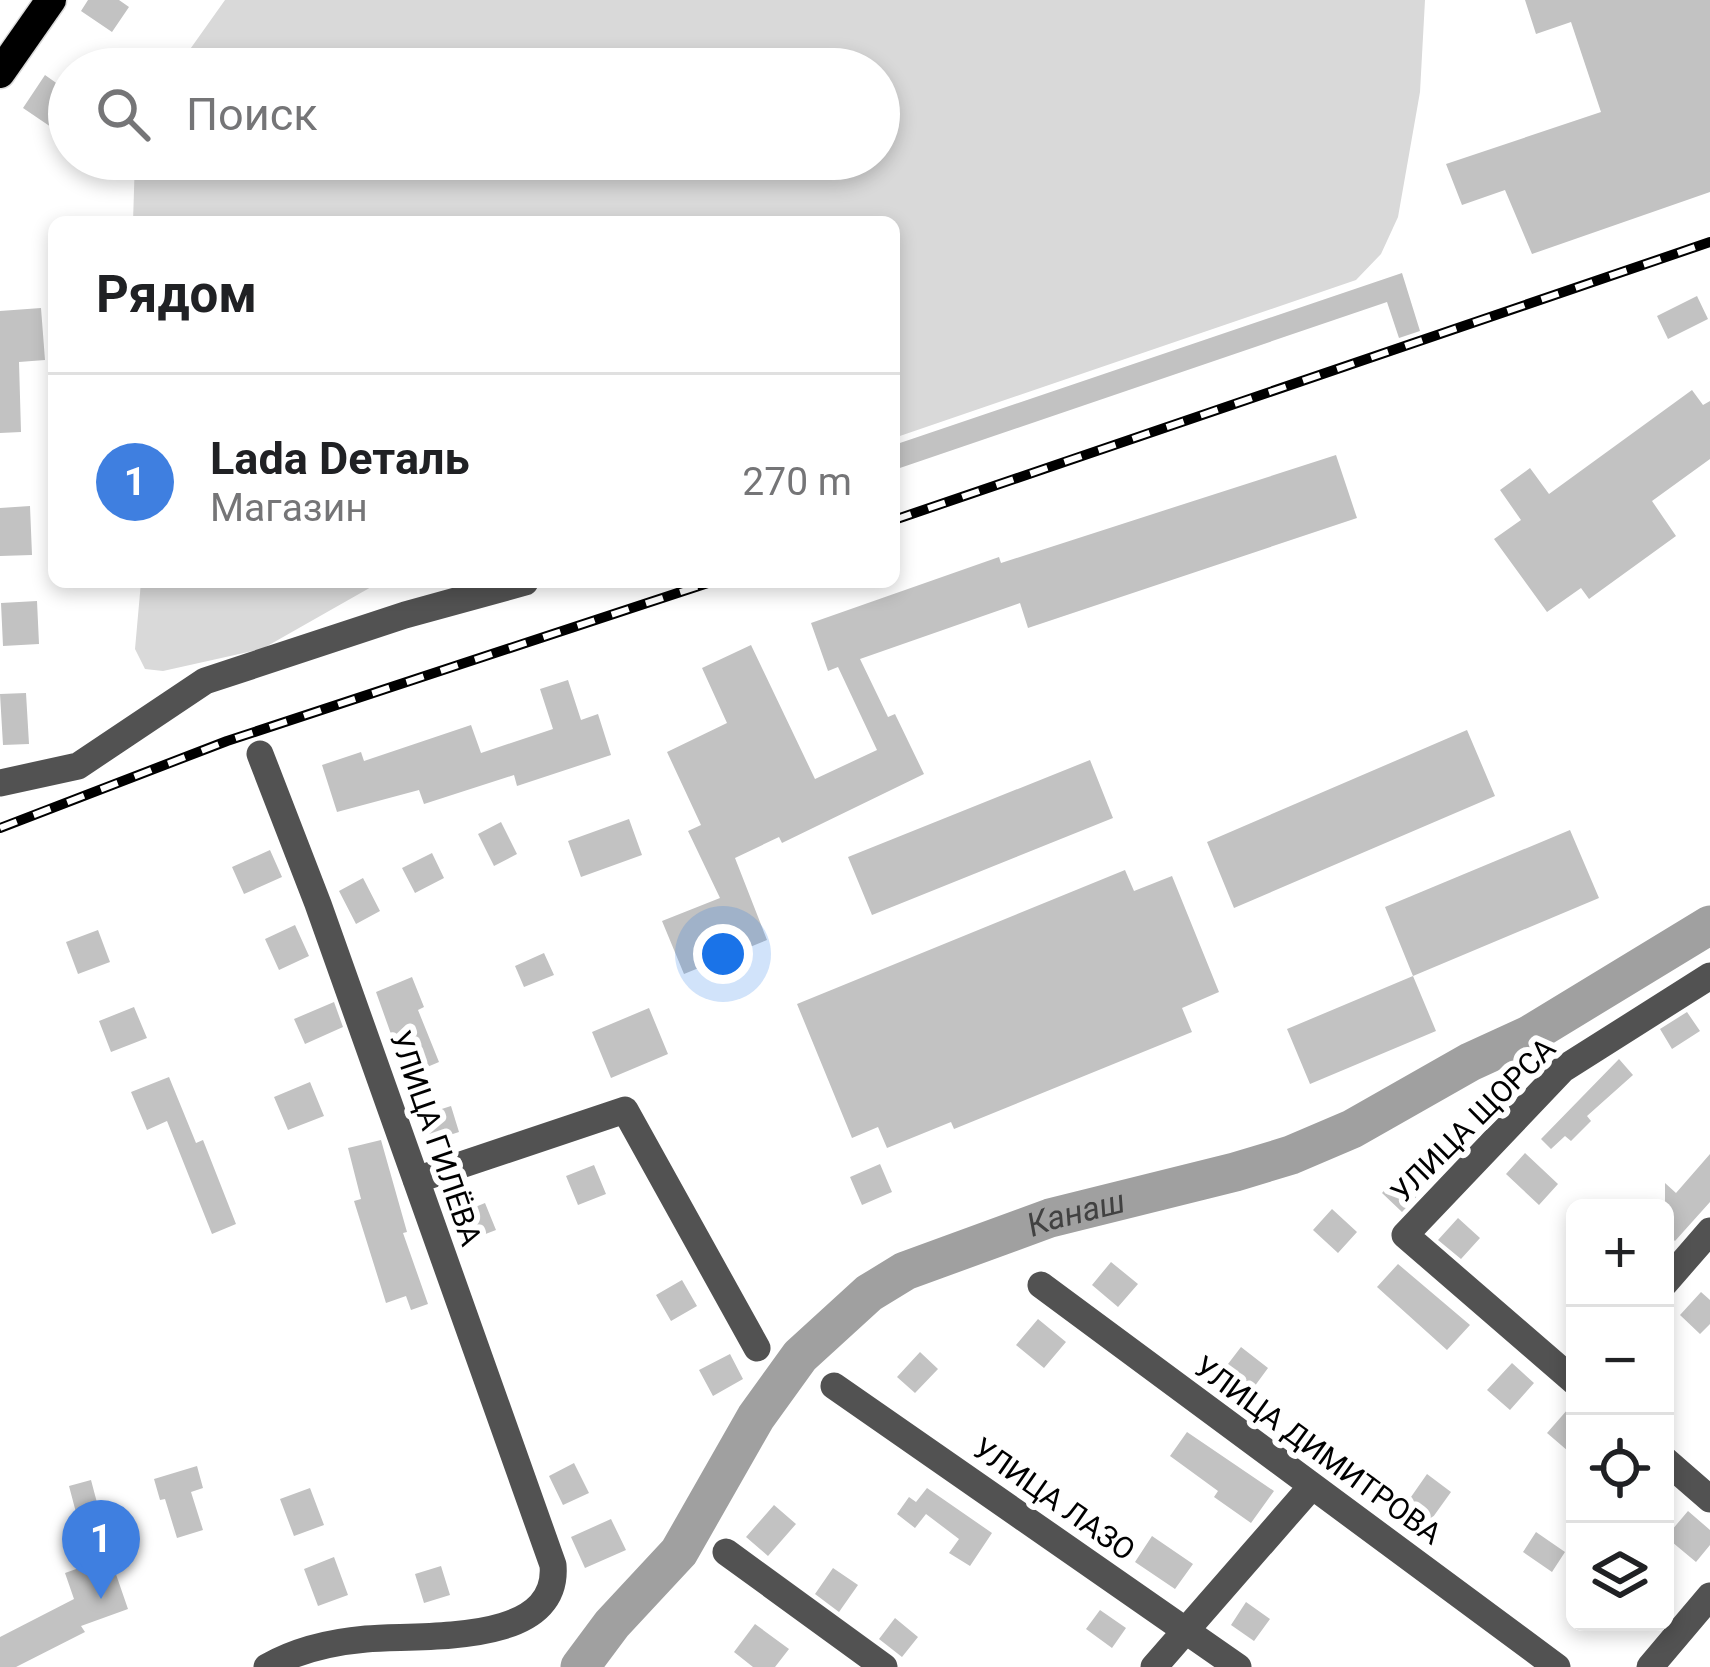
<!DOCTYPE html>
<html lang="ru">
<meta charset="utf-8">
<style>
body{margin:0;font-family:Roboto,sans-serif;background:#f6f6f6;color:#202124}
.controls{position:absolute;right:36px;bottom:36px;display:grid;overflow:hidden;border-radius:18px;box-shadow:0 6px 18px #0003}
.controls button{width:108px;height:108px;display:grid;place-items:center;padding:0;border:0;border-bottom:3px solid #e0e0e0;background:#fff;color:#202124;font:60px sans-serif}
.you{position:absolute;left:723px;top:954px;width:42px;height:42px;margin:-30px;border:9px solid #fff;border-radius:50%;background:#1a73e8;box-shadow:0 0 0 18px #1a73e833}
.badge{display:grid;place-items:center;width:78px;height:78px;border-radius:50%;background:#000;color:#fff;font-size:39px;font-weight:700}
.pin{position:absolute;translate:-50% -99px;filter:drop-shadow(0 3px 6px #0008)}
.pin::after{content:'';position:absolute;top:63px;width:42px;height:36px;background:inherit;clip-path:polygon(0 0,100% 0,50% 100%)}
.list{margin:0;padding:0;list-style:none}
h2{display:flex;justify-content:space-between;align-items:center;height:156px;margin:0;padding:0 48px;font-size:51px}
h2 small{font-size:39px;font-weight:400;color:#757577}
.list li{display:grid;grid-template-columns:78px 1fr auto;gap:36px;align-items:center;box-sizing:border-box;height:216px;padding:0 48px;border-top:3px solid #e0e0e0}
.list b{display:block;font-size:45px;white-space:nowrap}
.list p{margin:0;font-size:39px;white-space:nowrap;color:#757577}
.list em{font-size:39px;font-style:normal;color:#757577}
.icon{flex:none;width:66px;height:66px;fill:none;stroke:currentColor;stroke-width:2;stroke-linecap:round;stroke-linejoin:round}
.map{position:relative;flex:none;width:1710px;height:1667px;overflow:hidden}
.search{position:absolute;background:#fff;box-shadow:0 6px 18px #0003;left:48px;top:48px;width:852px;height:132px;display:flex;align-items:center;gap:30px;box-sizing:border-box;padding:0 42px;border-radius:66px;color:#757577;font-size:45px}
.panel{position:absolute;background:#fff;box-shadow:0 6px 18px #0003;left:48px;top:216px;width:852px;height:372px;border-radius:18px}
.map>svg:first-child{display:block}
.green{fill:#d9d9d9}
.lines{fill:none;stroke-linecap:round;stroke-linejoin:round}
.river{stroke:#a0a0a0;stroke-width:39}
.building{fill:#c2c2c2}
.major-casing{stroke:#dbdbdb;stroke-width:33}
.minor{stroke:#525252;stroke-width:27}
.major{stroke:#000;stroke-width:30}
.rail-casing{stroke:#000;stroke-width:10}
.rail{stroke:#fff;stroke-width:6;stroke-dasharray:18;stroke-linecap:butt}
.labels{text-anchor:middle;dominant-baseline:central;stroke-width:12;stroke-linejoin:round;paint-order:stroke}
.street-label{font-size:30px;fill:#000;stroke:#fff}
.water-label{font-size:33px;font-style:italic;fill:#414141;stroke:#fff}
</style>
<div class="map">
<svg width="1710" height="1667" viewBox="0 0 1710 1667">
<rect width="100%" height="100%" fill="#fff"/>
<path class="green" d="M225 0H1425L1420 92 1398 217 1381 254 1356 280 894 438V222H133L135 159H879V69H176Z
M141 582H380L262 649 163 671 145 669 135 649Z"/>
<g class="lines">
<path class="river" id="s1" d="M580 1667 612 1624 679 1552 756 1417 800 1356 869 1293 905 1271 1050 1218 1235 1172 1291 1155 1352 1129 1470 1062 1529 1035 1710 925"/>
</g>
<path class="building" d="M88 0H119L129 7 112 32 81 11Z
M1525 0H1710V192L1532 254 1505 190 1462 205 1446 164 1601 112 1571 22 1536 34Z
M45 75 69 92V99L51 127 23 108Z
M1402 273 1420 331 1399 338 1387 302 894 470V445Z
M1697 296 1708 319 1668 339 1657 316Z
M41 308 45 360 19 362 21 432 0 433V311Z
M1692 390 1703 405 1710 401V459L1652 501 1676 536 1589 599 1581 588 1547 612 1494 539 1521 520 1500 490 1530 468 1549 494Z
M1336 455 1357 518 1028 628 1020 603 860 659 888 717 895 714 924 774 782 843 779 837 735 858 767 940 684 974 662 921 720 898 688 831 701 825 667 752 727 723 702 668 751 645 815 779 877 750 838 667 828 671 811 623 999 557 1001 563Z
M30 506 32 555 0 556V508Z
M37 601 39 644 3 646 1 603Z
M568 680 581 720 598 714 611 755 517 786 514 775 424 804 419 790 337 812 322 765 361 752 364 761 471 725 481 753 553 729 540 689Z
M26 693 29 744 3 745 0 694Z
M1467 730 1495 796 1234 908 1207 842Z
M1090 760 1113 818 872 915 848 857Z
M629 819 642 855 581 877 568 841Z
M501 822 517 854 494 866 478 834Z
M1570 830 1599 898 1413 976 1385 907Z
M270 850 282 877 244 894 232 867Z
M432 853 444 878 415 893 402 868Z
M1125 870 1134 891 1172 876 1219 992 1182 1008 1192 1032 954 1129 951 1122 887 1148 878 1127 852 1138 797 1004Z
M363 878 380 911 356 924 339 891Z
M295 925 309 956 279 970 265 939Z
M98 930 110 962 78 974 66 942Z
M544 953 554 975 524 987 515 966Z
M1413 976 1436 1031 1310 1084 1287 1029Z
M412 977 424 1007 418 1010 439 1062 406 1076 376 992Z
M334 1002 343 1027 305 1044 294 1019Z
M134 1007 147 1038 111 1052 99 1021Z
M649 1008 668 1054 611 1078 592 1032Z
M1687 1012 1700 1031 1672 1049 1660 1029Z
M1619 1059 1633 1075 1587 1116 1591 1121 1571 1141 1565 1136 1551 1149 1541 1139Z
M169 1077 196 1143 203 1140 236 1224 212 1234 167 1121 147 1130 131 1092Z
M310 1082 324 1116 288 1130 274 1097Z
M451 1106 459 1132 431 1141 423 1115Z
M381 1140 407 1232 403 1233 428 1304 411 1310 406 1296 386 1303 354 1201 361 1199 348 1148Z
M1525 1153 1558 1184 1539 1205 1506 1174Z
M1710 1154V1202L1675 1241 1665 1232V1183L1676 1193Z
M880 1164 892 1192 862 1205 850 1177Z
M594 1165 606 1194 578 1205 566 1176Z
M1400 1173 1421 1192 1402 1212 1382 1193Z
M485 1203 496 1230 462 1243 451 1217Z
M1332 1209 1357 1232 1338 1253 1313 1230Z
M1458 1218 1480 1238 1461 1259 1438 1240Z
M1111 1262 1138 1284 1118 1307 1092 1285Z
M1398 1264 1470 1325 1447 1350 1377 1287Z
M682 1280 697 1306 671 1321 656 1295Z
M1701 1292 1710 1300V1324L1700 1334 1680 1315Z
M1038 1319 1066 1342 1044 1368 1016 1345Z
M1241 1347 1268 1368 1246 1398 1218 1377Z
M920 1352 938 1369 915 1393 897 1377Z
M730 1354 743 1379 713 1396 699 1370Z
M1512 1363 1534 1383 1510 1410 1487 1390Z
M1575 1401V1457L1547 1433Z
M1187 1432 1274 1491 1251 1523 1214 1497 1218 1491 1170 1456Z
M574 1463 589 1493 563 1505 549 1476Z
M197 1466 203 1488 191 1492 203 1530 177 1538 165 1499 160 1500 154 1479Z
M1427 1474 1451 1492 1428 1524 1404 1507Z
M91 1480 100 1514 78 1520 69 1486Z
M310 1488 324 1525 294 1536 280 1499Z
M927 1488 992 1533 970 1566 949 1553 959 1539 926 1514 915 1528 897 1514 909 1497 916 1502Z
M774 1505 796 1524 768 1556 746 1537Z
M1688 1511 1710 1530V1545L1696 1562 1666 1537Z
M611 1519 626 1550 585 1568 571 1537Z
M1536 1532 1565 1552 1552 1572 1523 1552Z
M1152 1536 1193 1564 1175 1589 1135 1562Z
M110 1557 128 1609 81 1626 85 1632 16 1667H0V1637L74 1599 65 1573Z
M334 1557 348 1595 318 1606 304 1569Z
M441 1566 450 1595 424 1603 415 1574Z
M833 1568 858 1585 839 1612 815 1594Z
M1246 1602 1270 1619 1254 1641 1231 1625Z
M1100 1610 1126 1628 1112 1648 1086 1629Z
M895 1618 918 1637 902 1657 879 1639Z
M755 1624 789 1649 775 1667H753L734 1652Z"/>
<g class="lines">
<g class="major-casing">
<path id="major" d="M0 73 51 0"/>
</g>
<path class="minor" d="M260 754 318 904 553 1565C560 1647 421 1634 366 1639 332 1642 297 1650 267 1667
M0 783 78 766 205 681 405 615 525 582
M416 1180 625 1110 757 1348
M1665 1283 1710 1231
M1041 1285 1557 1667
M1575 1382 1405 1235 1563 1069 1710 976
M834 1386 1238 1667
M1665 1460 1710 1499
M726 1552 884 1667
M1154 1667 1312 1486
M1650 1667 1710 1596"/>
<use href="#major" class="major"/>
<g class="rail-casing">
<path id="rail" d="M894 520 1710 242
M0 828 227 741 711 582"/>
</g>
<use href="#rail" class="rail"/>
</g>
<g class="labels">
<g class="street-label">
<text transform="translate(1473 1120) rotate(-45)">УЛИЦА ЩОРСА</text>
<text transform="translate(436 1138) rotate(71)">УЛИЦА ГИЛЁВА</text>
<text transform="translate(1318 1450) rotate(36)">УЛИЦА ДИМИТРОВА</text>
<text transform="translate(1054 1499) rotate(35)">УЛИЦА ЛАЗО</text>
</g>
<g class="water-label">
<text stroke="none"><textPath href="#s1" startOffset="699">Канаш</textPath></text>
</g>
</g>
</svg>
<div class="controls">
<button>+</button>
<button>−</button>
<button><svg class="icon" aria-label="locate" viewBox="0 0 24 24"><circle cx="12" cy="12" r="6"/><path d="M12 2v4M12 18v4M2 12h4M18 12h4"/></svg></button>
<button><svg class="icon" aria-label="layers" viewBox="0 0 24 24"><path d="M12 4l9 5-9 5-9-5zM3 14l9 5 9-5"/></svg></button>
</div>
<div class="you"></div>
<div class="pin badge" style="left:101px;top:1599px;background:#3f7fe0">1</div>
<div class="search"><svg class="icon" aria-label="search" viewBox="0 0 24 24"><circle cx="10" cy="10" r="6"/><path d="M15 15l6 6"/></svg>Поиск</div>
<section class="panel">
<h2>Рядом<small></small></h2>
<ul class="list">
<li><span class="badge" style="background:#3f7fe0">1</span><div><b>Lada Dеталь</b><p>Магазин</p></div><em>270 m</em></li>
</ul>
</section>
</div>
